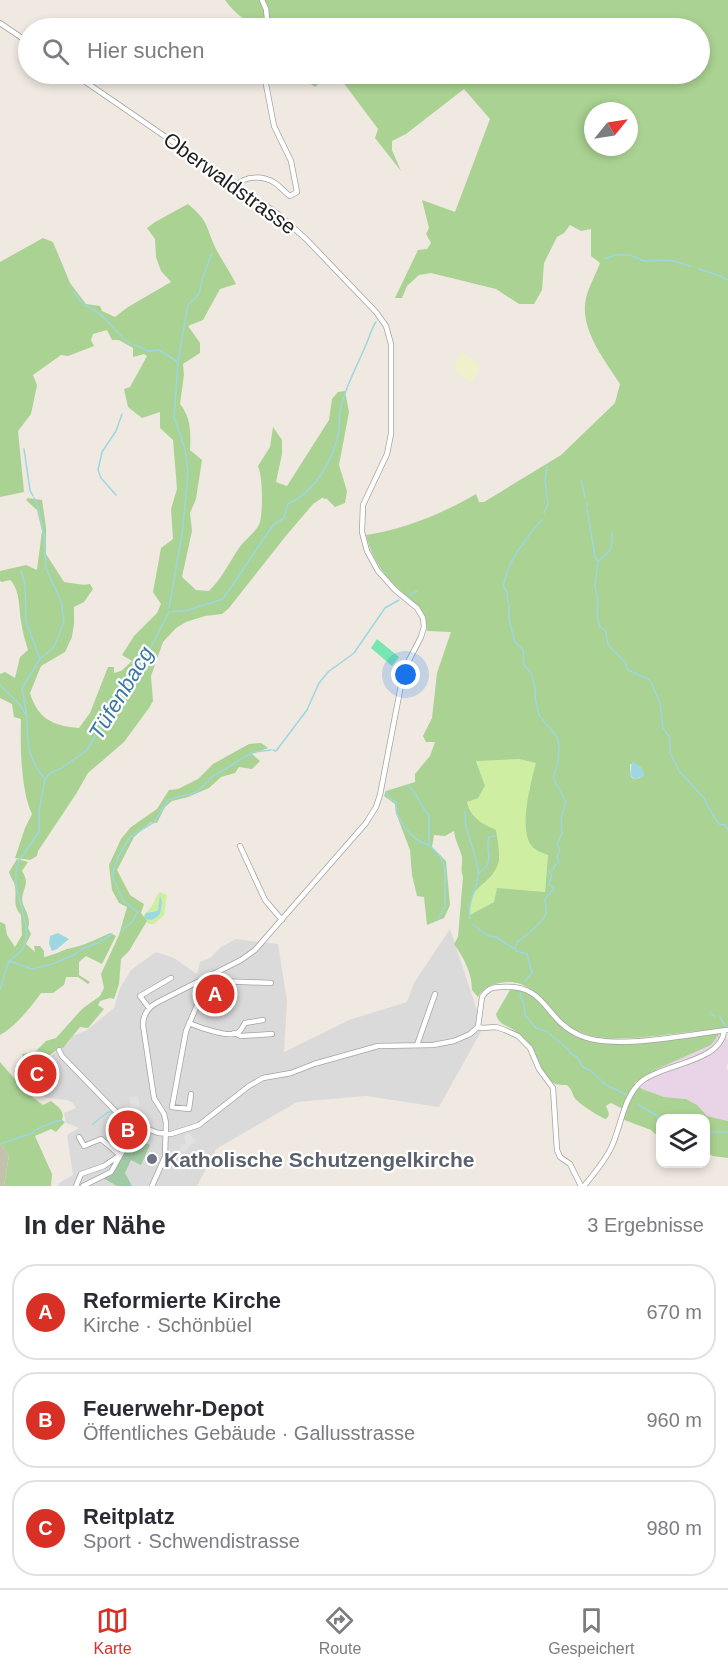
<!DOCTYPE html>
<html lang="de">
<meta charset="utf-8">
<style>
body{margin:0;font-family:Arial,sans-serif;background:#f2f2f3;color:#2b2b33}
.controls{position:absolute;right:18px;bottom:18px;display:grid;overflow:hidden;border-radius:12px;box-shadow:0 3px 9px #0003}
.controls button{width:54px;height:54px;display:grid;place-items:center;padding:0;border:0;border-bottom:2px solid #e1e1e2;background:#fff;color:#2b2b33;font:30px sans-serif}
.compass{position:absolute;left:584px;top:102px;width:54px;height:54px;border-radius:50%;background:#fff;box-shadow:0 3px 9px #0003;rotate:60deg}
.you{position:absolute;left:406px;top:675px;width:21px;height:21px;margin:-15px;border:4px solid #fff;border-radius:50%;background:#1a73e8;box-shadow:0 0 0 9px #1a73e833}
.badge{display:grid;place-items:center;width:39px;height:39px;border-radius:50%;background:#d93025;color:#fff;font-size:20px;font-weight:700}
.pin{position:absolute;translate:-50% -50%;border:3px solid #fff;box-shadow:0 2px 6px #0006}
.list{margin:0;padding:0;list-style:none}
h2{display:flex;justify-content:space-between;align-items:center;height:78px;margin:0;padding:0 24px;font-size:26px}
h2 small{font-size:20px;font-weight:400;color:#7c7c81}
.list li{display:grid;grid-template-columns:39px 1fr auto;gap:18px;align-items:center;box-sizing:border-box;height:96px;margin:0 12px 12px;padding:0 12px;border:2px solid #e1e1e2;border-radius:24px}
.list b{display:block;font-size:22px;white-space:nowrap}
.list p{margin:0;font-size:20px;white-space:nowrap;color:#7c7c81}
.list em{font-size:20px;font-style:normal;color:#7c7c81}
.icon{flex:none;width:33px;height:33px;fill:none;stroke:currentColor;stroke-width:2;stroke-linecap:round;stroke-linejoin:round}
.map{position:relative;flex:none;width:728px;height:1186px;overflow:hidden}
.search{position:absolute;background:#fff;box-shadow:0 3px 9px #0003;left:18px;right:18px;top:18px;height:66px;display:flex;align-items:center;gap:15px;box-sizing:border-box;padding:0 21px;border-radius:33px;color:#7c7c81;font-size:22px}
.sheet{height:402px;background:#fff}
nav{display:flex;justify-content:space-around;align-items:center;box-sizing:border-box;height:84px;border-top:2px solid #e1e1e2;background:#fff;font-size:16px;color:#7c7c81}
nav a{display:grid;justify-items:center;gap:3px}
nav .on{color:#d93025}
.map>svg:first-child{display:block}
.residential{fill:#dbdada}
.industrial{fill:#e9d3e7}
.construction{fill:#c4c2ac}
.farmland{fill:#f0f0ca}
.grass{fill:#ceeea2}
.forest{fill:#aad292;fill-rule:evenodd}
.cemetery{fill:#a0caa3}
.pitch{fill:#78e6b2}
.parking{fill:#e1e1e1}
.water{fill:#9dd7e1}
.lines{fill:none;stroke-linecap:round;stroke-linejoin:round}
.stream{stroke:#9dd7e1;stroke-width:1.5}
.minor-casing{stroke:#a4a4a4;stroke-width:6}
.minor{stroke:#fff;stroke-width:4.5}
.worship-dot{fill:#6b7280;stroke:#fff;stroke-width:2}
.labels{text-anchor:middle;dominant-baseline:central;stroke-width:4.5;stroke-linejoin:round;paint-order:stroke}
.street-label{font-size:21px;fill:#1d1d1d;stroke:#fff}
.worship-label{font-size:21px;font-weight:bold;fill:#5b616d;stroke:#fff;text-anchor:start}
.water-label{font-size:22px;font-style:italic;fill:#3c78a4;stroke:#fff}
</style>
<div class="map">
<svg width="728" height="1186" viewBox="0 0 728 1186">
<rect width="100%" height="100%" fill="#efe9e1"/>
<path class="residential" d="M450 929 483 1028 439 1107 366 1096 297 1102 216 1149 197 1186H58L59 1183 73 1175 67 1135 79 1128 66 1123 64 1113 76 1108 73 1103 67 1100 46 1098 32 1086 25 1075 67 1044 73 1036 87 1030 114 1008 120 988 131 970 156 952 174 958 197 974 200 962 210 958 221 947 236 939 278 944 287 1001 284 1052 349 1020 407 1002 414 983Z"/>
<path class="industrial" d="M720 1033 726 1036 728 1041V1062L726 1069 728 1071V1121L707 1116 697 1105 686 1099 664 1097 642 1089 634 1083 657 1069 711 1045Z"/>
<path class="construction" d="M0 1144 9 1155 4 1186H0Z"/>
<path class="farmland" d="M462 352 480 366 472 383 458 374 454 365Z"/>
<path class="grass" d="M519 759 537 763 529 790 535 849 548 854 545 892 497 889 494 902 470 915V898L479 885 489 879 493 870 482 824 474 817 467 802 478 797 485 787 476 760Z
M160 892 167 895 164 915 154 924H149L143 918C144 911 151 910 153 904 156 898 155 897 160 892Z"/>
<path class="forest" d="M225 0H261L265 11 266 28C252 28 233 12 225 0Z
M264 0H728V1029C686 1029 618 1047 582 1033 549 1022 540 975 500 983 489 985 484 987 478 997L472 990C472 973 464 958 454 944L458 937 463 877C460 868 463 864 462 857 460 848 455 841 454 831L445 836 434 835 432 847 446 861 450 905 444 918 427 925 424 897 417 896 412 875 410 850 396 813 395 804 384 796 386 791 415 782V774L430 756 435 742H426L423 736 432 718 437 673 451 632 427 631C427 606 404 597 390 580 378 567 370 552 366 535 402 530 444 513 476 494L479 502H484L561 455 615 403 620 384C605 360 579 329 586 298 589 286 596 274 600 263L591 256V229L581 231 570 225 564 233 557 237 544 263 542 290 534 304H519L496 289 431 273 419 275 407 286 402 298H395L418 250 427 249 431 243 426 234 429 228 422 200 455 212 490 119 464 89 406 134 392 141V150L401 171 375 138 378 129 337 74H700V28H271ZM593 111H629V147H593ZM519 759 536 763C531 782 516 836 535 849 539 852 544 853 548 855L545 892 497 888 494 902 470 915C468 883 489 888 498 864 501 855 497 839 496 830 482 824 471 818 467 802L478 798 485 786 476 761ZM630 764 641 767 642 771 640 778 633 779 630 775Z
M295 74H329L315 87Z
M188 204C208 221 205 224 215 247 221 259 230 272 236 284L220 289 203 320 188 326 200 343V353L183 364 184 375 180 404C191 417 191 434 190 450L202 460 196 499 190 513 192 531 182 577 196 590 209 591C222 578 229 563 239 548 244 540 257 532 260 522 263 510 263 478 258 466L270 447 273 427 282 440V454L276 482 287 486 329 420 332 399 338 392 345 391 349 412 339 465 347 491 345 503 335 507 327 499 322 498 313 504 285 537 229 608 222 614 205 616 186 622 176 628 163 642 151 676 153 701 149 708 124 742 88 773 76 794 38 851 37 856 30 860 15 858 25 828 32 814C21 792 20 744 21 719L14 717 12 704 0 698V674L5 672 15 678 20 657 28 650C25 640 22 630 21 621 19 608 20 589 10 580L2 582 0 581V571L26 565 37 570 42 531 37 510 26 500 28 498 42 500 46 527V554L64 582C73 583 82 586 90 584L93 589 84 602 74 607V623L72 637 65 652 41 666 30 693C38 719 53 726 79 728L90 713 108 667H114V673L121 671 132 661 122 655 134 636 157 613 161 604 153 592 161 548 173 539 171 509 177 489 173 440 160 428V412L142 418 128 407 124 389 130 387 147 356 144 354 133 357V348L119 340H112L107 330 93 334 91 340 94 346 68 356 61 355 33 375 37 385 31 414 18 431 24 492 0 497V262L43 238 53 242 70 283 86 304 100 306 102 311 115 317 128 307 171 282 161 271 156 257 155 239 147 228 155 222Z
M261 743 268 748 252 754 260 761 252 769 239 767 235 773 221 777 209 788 188 797 172 801 165 807 157 823 151 822 134 837 117 870 130 895 144 904 141 913 147 921 129 951 121 959 119 984 114 999 110 998 100 1001 98 1005 104 1009 88 1028 80 1027 63 1048 57 1047V1050L27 1071 22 1054 35 1052 46 1041 56 1038 82 1009 100 996 104 988 101 974 119 935 127 907 119 903 112 890 109 865 121 839 131 827 157 809 169 790 178 789 198 779 213 764 249 744Z
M17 859 28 862 22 871C32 886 19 891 23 904 26 912 31 919 28 928L31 934 26 944 35 952 34 946H40L44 951V957C52 956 60 951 67 949 83 946 95 940 110 933L116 936 102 964 86 956 79 962V975L90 982 88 984 78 977H66L64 985 53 993H41C31 1007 15 1027 0 1035V922L5 924 7 935 15 947 22 935 21 915C12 905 17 898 15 886 14 881 10 877 9 872Z
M519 989 534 997 556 1022 570 1033 582 1039 600 1043 647 1042 720 1033 711 1045 657 1069 634 1083 642 1089 664 1097 686 1099 697 1105 707 1116 728 1121V1158L713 1156 706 1152V1118H660V1138L651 1130 622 1119 623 1109 611 1103 609 1104 606 1106C608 1112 611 1114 606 1119 601 1118 576 1102 574 1097 572 1092 572 1090 567 1085 563 1085 557 1085 553 1083 537 1071 530 1047 516 1032 510 1025 499 1027 496 1014L510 990Z
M0 1062 27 1093 43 1105 51 1101C58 1107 65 1110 62 1120L65 1122 56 1132 51 1129 35 1136 52 1174 51 1186H4L9 1155 0 1144Z"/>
<path class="cemetery" d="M131 1137 150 1145 141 1165 131 1160 125 1173 132 1186H117L103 1178 110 1172Z"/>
<path class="pitch" d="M377 639 399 657 392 666 371 648Z
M42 1064 48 1074 33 1083 27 1073Z"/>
<path class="parking" d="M138 1096 142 1122 136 1123 120 1115 126 1107 131 1110 130 1097Z
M188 1133 197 1141 191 1144 185 1152 180 1151 181 1145 186 1144 184 1136Z"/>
<path class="water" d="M632 761 641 767 645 776 634 779 630 775Z
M160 896 162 902 160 914C155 919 150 922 144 918L146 913 158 911Z
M58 933 69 939 57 949 52 951 49 944 50 936Z"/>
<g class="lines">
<path class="stream" d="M605 258H608L614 255H630L644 261 670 260 690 266
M698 269C707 271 718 275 728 280
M73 291 81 302
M84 305C109 315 112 332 131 344
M134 345 149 351 159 350 178 362 174 417 185 449 188 473 182 534 169 608
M178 361 188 305 199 294 202 280 212 253
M24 449 30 490 33 496
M581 480 585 497
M116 495 101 478 98 470 102 452 116 431 122 414
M587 503V506
M587 509 595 557 598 562 595 586 598 601 597 616 600 627 606 631 608 645 625 662 628 670 650 680 660 703 663 728 670 738V752L679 771 704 798 708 807 719 824 725 825 728 830
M544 513 548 504 545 481 547 466
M598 561C611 551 613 549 612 532
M21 570 25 585 26 622 40 659
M410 595 417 591
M508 602 507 592 503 586C506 579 506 573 509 567 513 556 533 529 542 520
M509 605V620L515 642 523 650 524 665 532 674 533 681 535 686V698L539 715 557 737 559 745 558 762 553 778 566 802 561 818 562 833 557 844 560 850 557 857 559 862 555 865 553 870 549 871 552 875 549 884 554 889 545 899C545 904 547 909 546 913 545 920 524 938 518 941L515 947 516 951 527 954 532 973 525 981
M177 611H183
M185 611 223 599 273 525 284 518 288 504C315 492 334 459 339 431 340 425 339 418 340 412 344 390 356 368 365 347 369 339 371 329 376 322
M171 612 176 611
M0 685 21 706 25 714
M27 717 22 688 40 659 54 647 64 622 61 601 46 568 44 536 38 506 34 498
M27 718C27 742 28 759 44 778
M273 750 276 751 307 710 319 683 328 672 354 653 385 608 399 600
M408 785C418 794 420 806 429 815V845L440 856 445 868V905L439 918
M386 792 389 798 396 802C397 807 395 812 398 816 404 828 415 842 429 845
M465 812C465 818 465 825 467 831 471 844 477 858 478 872 480 887 467 898 470 919
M21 858 39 832V812L45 779 50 773 60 769 86 751 145 658 169 612
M479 873C497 860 484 853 489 837L495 836
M472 924 488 936 496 937 513 948
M122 930 133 921 137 912 123 900 113 878V872L118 857 130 837 154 822 168 800 197 792 212 777 253 752 271 750
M9 961C14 957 20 953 23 948 36 922 5 888 20 859
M0 989 9 961 32 969 52 964 74 955 82 949 98 943 112 934
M521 993 520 997 524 1003 525 1015 536 1028 546 1031 568 1049 570 1053 577 1057 583 1067 591 1071 606 1085 627 1095
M710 1013 715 1016
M720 1017 726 1027
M639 1105 661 1118
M93 1124 108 1112H113
M706 1127 708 1132H728
M37 1129 56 1121H61
M0 1144 32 1133 35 1130"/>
<g class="minor-casing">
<path id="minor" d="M262 0 266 9 268 28
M0 23 28 42
M74 74 278 214 306 239 376 312 386 326 391 344V434L387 454 363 505 362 532 367 551 378 571 395 590 417 608 423 618 424 627 421 637 405 668 402 680 380 795 376 807 366 823 255 950 241 960 158 1002C148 1007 143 1014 143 1025L154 1098 164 1114 166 1123 165 1157 152 1186
M237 185C246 175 264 176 275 183 280 186 284 192 290 196L297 192 291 161 274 126 264 74
M240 846 265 900 282 920
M201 987 203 988 218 981 271 983
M149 1008 140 996 171 978
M189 1023C198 1027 231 1039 239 1032 242 1029 243 1026 245 1023L263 1020
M478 1027 482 1028 496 1027 505 1030 518 1036 530 1048 539 1069 553 1088 557 1150 560 1157 570 1164 581 1186
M234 1033 241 1036 272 1034
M417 1045 435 994
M59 1050 62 1056 124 1120 158 1133 171 1134 199 1125 249 1086 263 1078 291 1073 314 1064 378 1046 433 1045 454 1041 470 1034 478 1027 482 997C487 989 492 987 501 987 548 984 543 1019 579 1035 613 1051 688 1034 728 1030
M191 1094 189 1109 172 1107 186 1031 201 996V988
M76 1186 81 1174 104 1166 120 1155 101 1139 84 1146 79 1137
M83 1186 111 1172 137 1126
M584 1186C594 1174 604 1162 611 1148 621 1128 623 1096 642 1081 663 1064 721 1062 724 1031"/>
</g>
<use href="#minor" class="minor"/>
</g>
<circle class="worship-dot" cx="152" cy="1159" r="6"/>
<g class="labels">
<g class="street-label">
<text transform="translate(230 183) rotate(36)">Oberwaldstrasse</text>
</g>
<g class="worship-label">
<text x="164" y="1159">Katholische Schutzengelkirche</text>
</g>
<g class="water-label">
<text transform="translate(121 693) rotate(-59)">Tüfenbacg</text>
</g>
</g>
</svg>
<div class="controls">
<button><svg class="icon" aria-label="layers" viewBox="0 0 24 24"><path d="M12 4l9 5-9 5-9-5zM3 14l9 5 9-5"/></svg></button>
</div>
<svg class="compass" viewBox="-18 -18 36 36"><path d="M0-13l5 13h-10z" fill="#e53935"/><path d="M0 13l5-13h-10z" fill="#7c7c81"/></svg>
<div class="you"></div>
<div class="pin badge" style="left:215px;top:994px">A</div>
<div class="pin badge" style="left:128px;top:1130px">B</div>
<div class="pin badge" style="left:37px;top:1074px">C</div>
<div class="search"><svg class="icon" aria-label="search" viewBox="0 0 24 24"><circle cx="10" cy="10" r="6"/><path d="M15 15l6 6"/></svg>Hier suchen</div>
</div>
<section class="sheet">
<h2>In der Nähe<small>3 Ergebnisse</small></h2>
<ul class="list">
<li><span class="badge">A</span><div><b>Reformierte Kirche</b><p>Kirche · Schönbüel</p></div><em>670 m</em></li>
<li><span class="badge">B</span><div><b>Feuerwehr-Depot</b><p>Öffentliches Gebäude · Gallusstrasse</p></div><em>960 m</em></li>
<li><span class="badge">C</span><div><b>Reitplatz</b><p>Sport · Schwendistrasse</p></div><em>980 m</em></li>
</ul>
</section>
<nav>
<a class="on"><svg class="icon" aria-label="map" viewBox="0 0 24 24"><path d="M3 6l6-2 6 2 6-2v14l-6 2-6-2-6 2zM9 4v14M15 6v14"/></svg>Karte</a>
<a><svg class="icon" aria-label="directions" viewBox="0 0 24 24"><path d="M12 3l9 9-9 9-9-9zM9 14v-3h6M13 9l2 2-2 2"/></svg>Route</a>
<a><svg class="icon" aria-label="saved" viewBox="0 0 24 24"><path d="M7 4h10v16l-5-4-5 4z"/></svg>Gespeichert</a>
</nav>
